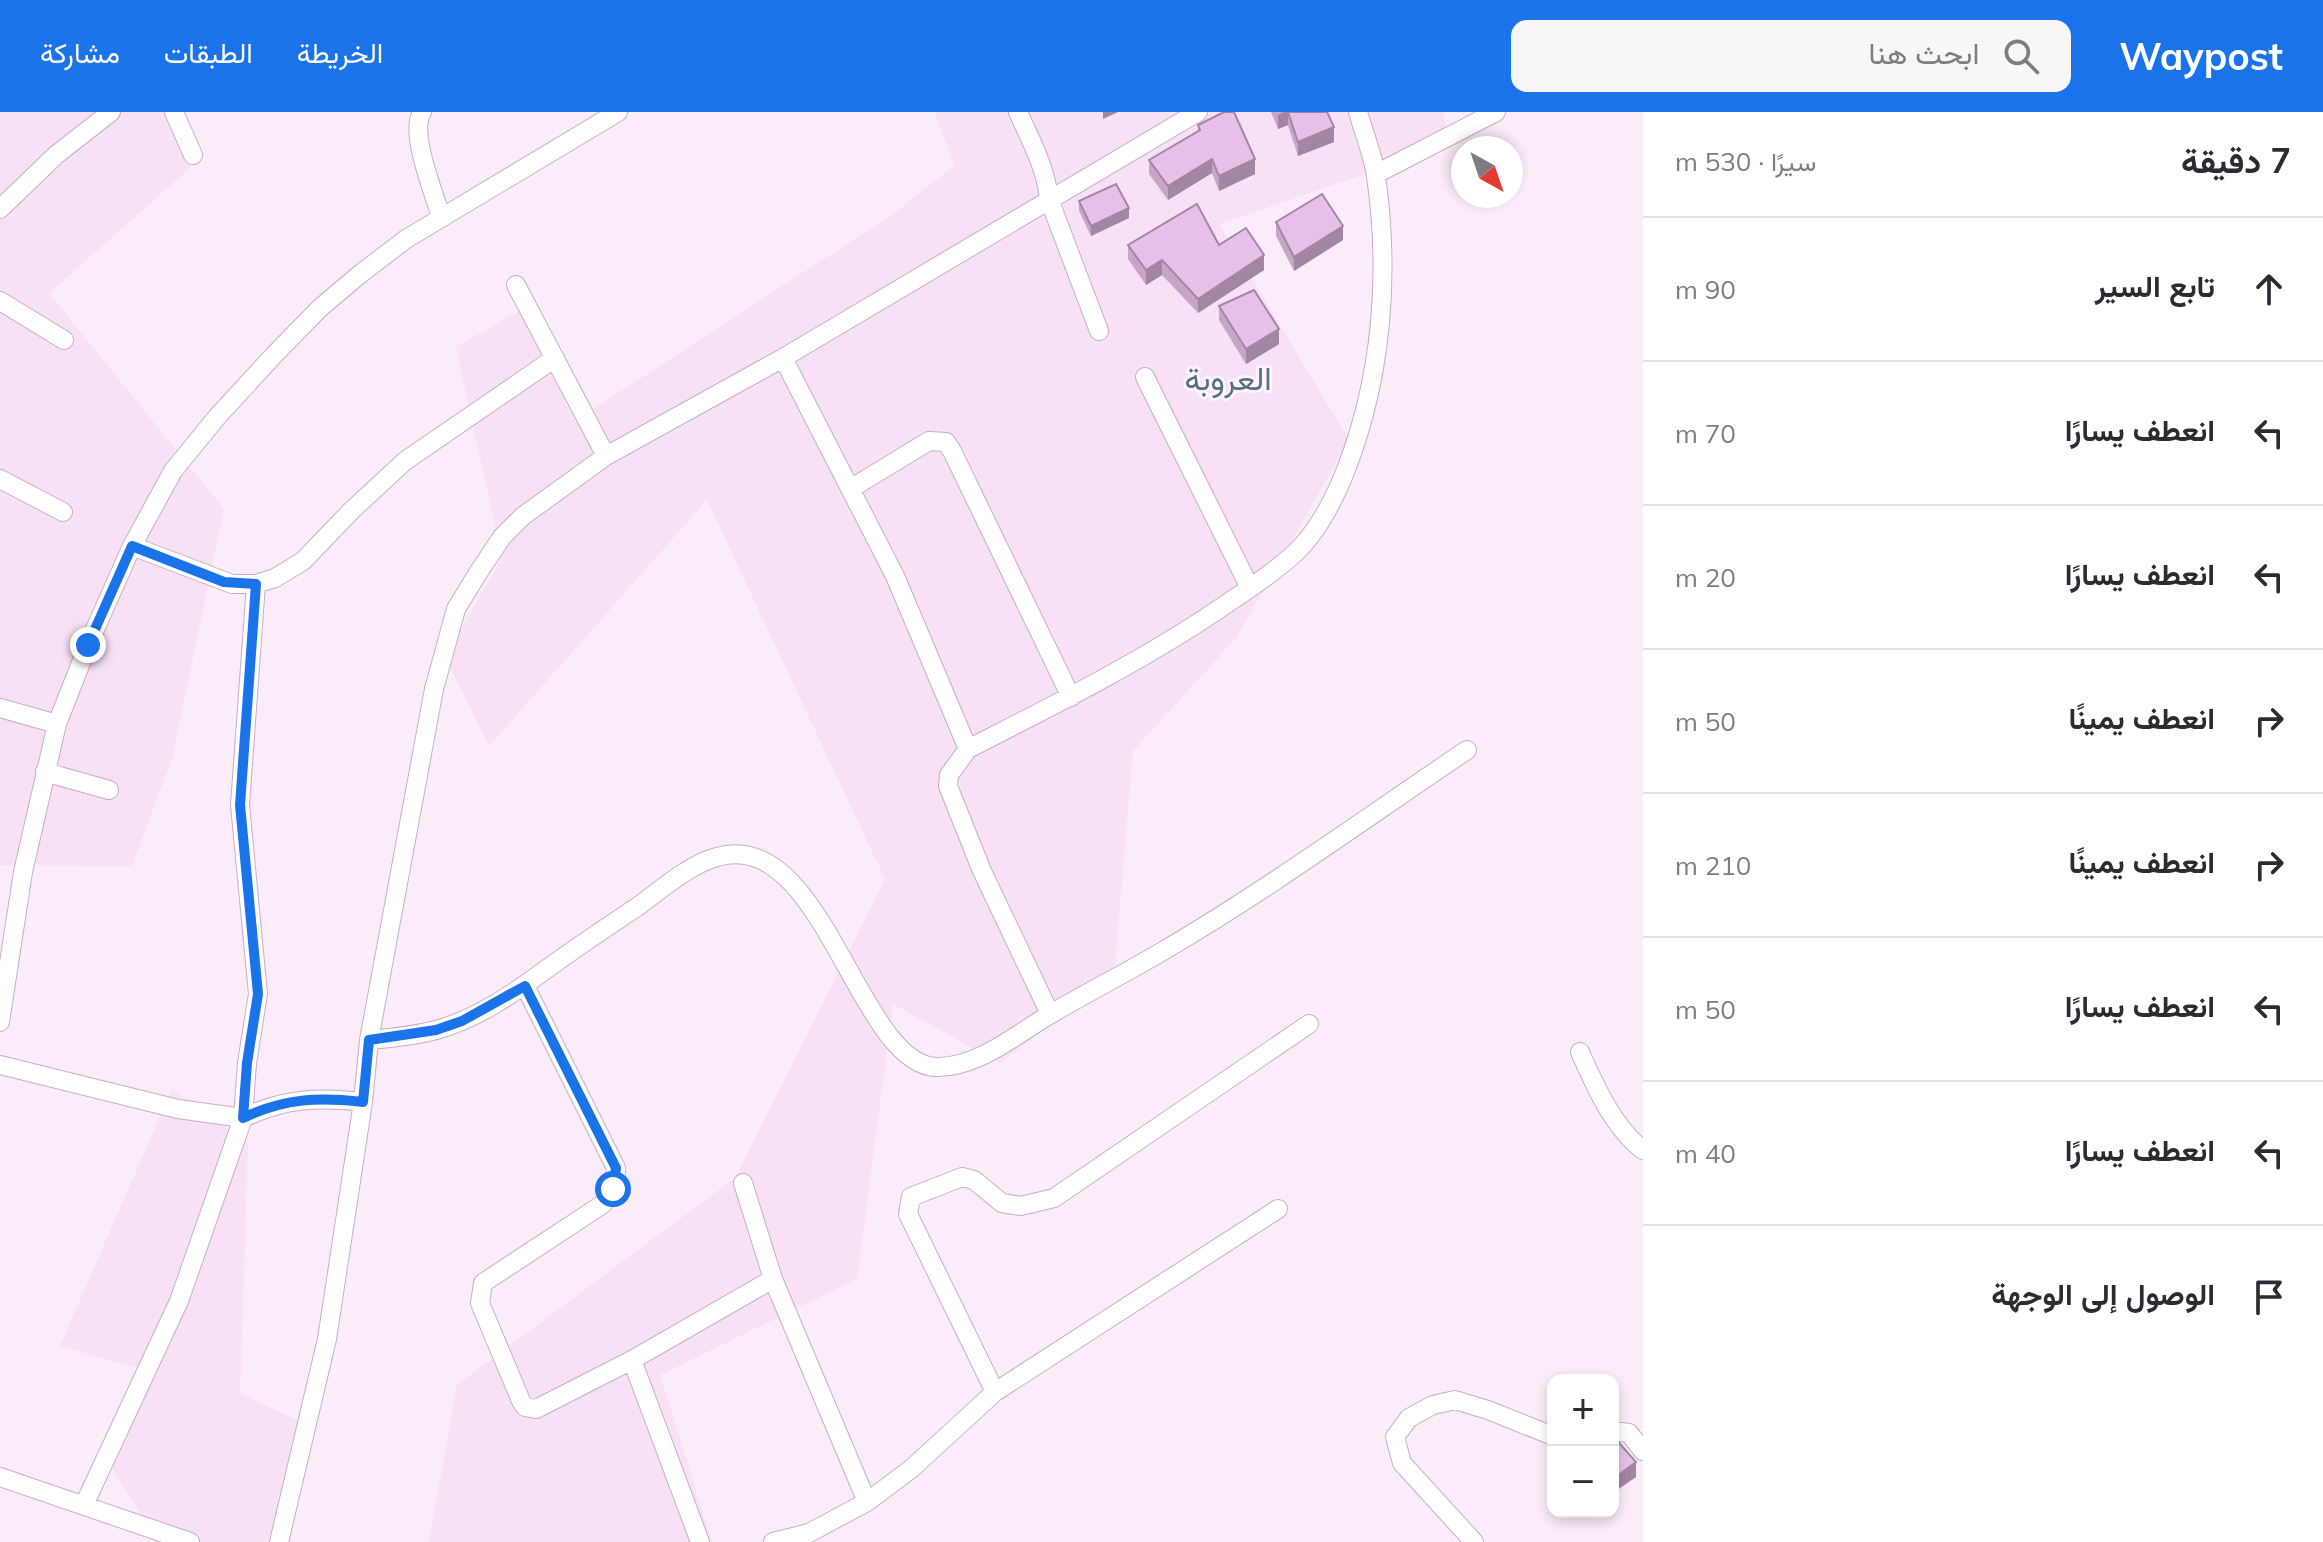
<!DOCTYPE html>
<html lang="ar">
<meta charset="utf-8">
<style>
body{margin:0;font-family:Mulish,Vazirmatn,sans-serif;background:#f7f7f7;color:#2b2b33;direction:rtl}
.controls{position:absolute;right:24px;bottom:24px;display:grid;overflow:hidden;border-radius:16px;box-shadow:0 4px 12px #0003}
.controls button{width:72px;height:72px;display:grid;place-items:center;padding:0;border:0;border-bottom:2px solid #e1e1e2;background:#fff;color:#2b2b33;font:40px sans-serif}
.compass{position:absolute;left:1451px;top:24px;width:72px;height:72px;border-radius:50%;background:#fff;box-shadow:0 4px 12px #0003;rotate:140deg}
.stop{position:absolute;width:24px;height:24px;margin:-18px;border:6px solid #1a73e8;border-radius:50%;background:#fff}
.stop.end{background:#1a73e8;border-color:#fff;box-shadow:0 2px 8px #0008}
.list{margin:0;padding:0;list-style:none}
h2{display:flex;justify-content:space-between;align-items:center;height:104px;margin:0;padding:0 32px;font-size:34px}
h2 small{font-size:26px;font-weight:400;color:#7c7c81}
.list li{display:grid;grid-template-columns:52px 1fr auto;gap:24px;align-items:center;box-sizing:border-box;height:144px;padding:0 32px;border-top:2px solid #e1e1e2}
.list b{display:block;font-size:30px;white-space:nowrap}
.list em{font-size:26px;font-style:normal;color:#7c7c81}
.icon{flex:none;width:44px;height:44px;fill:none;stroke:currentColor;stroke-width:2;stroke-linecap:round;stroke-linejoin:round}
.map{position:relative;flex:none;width:1643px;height:1430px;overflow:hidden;direction:ltr}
header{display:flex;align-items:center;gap:48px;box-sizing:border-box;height:112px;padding:0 40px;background:#1a73e8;color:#fff}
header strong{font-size:38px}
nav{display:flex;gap:44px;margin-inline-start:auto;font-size:28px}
.search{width:560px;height:72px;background:#f7f7f7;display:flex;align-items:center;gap:20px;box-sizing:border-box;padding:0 28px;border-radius:16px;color:#7c7c81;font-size:30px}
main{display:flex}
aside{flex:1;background:#fff}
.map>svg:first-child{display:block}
.residential{fill:#f8e0f5}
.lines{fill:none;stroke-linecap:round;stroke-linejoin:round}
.street-casing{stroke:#c7acc9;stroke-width:20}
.street{stroke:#fff;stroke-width:18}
.wall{fill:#c7a5c9}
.shaded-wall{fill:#a286a4}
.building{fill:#e7c0ea;stroke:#a286a4;stroke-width:2}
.route{stroke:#1a73e8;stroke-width:10}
.labels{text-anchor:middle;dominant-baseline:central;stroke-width:6;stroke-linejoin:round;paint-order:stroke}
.neighbourhood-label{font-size:32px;fill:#567076;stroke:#fef2fc}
</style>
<header>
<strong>Waypost</strong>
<div class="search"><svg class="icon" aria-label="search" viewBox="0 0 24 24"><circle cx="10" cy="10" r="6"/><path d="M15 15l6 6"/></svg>ابحث هنا</div>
<nav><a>الخريطة</a><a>الطبقات</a><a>مشاركة</a></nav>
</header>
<main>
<aside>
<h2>7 دقيقة<small>سيرًا · 530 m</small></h2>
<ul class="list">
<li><svg class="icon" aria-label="ahead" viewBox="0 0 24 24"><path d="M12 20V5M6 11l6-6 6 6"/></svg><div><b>تابع السير</b></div><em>90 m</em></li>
<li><svg class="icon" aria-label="left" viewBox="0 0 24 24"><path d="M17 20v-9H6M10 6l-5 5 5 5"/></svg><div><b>انعطف يسارًا</b></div><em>70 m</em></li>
<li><svg class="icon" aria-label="left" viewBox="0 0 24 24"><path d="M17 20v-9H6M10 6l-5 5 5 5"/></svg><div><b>انعطف يسارًا</b></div><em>20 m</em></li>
<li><svg class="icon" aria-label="right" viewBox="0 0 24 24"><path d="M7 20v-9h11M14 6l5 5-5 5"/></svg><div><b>انعطف يمينًا</b></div><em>50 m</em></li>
<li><svg class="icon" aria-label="right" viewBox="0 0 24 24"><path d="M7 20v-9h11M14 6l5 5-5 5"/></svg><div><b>انعطف يمينًا</b></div><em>210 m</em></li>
<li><svg class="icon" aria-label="left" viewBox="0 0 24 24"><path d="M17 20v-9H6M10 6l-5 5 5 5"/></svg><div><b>انعطف يسارًا</b></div><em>50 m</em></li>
<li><svg class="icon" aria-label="left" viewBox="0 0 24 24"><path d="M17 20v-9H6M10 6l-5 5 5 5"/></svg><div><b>انعطف يسارًا</b></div><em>40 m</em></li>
<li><svg class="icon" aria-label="arrive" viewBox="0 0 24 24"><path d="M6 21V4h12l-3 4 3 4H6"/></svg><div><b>الوصول إلى الوجهة</b></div></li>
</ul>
</aside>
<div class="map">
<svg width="1643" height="1430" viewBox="0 0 1643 1430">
<rect width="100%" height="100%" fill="#fbecf9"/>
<path class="residential" d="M0 0H167L191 55 49 181 224 397 172 647 132 754 0 753Z
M934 0H1177L1181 19 1204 0H1443L1450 33 1219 112 1349 328 1237 525 1133 639 1114 865 1000 951 893 892 857 1167 660 1263 712 1430H429L457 1273 735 1066 885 767 707 388 489 634 445 545 502 446 456 235 519 199 575 309 893 102 955 53Z
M172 977 248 1032 240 1281 301 1310 291 1430H158L112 1356 151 1260 60 1234Z"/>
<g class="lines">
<g class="street-casing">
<path id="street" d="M174 0 193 43
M422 0C409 21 434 81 441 105
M1018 0C1031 29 1046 56 1049 87L1099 219
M1376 62 1496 0
M0 97 56 43 111 0
M516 173 606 344
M0 189 64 228
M783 246 895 464 968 637 949 663 948 674 982 759 1050 902
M1145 265 1250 476
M0 367 63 400
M850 377 929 329 946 330 952 339 1071 585
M132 434 232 472H256L275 466 303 449 351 399 405 349 555 246
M0 596 57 612
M968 637C1052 594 1137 552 1216 499 1242 481 1270 464 1294 442 1319 419 1335 386 1347 355 1382 263 1390 162 1376 64 1373 43 1364 21 1358 0
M45 660 109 678
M525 874 616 1056C616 1071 611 1080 603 1092L483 1171 480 1191 521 1289 525 1295 536 1297 632 1248 773 1167
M0 910 23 760 57 612 88 533 132 434 173 359 217 305 274 243 320 196 359 163 406 127 618 0
M369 928C392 926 414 924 436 918 477 907 514 881 548 856 577 835 607 815 637 795 659 779 690 752 717 745 823 714 858 952 936 955 978 956 1016 922 1051 902 1088 880 1126 861 1163 839 1267 778 1366 706 1467 638
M1580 940C1595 974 1613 1015 1643 1038
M0 953 178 997 243 1006 247 951 258 882 240 693 256 472
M743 1071 773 1167 867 1390
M632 1248 700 1430
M995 1280 908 1102 911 1085 962 1065 974 1068 1002 1091 1021 1094 1054 1086 1309 912
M1613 1319 1629 1321 1643 1339
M0 1365 190 1430
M84 1393 179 1189 243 1006C285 986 318 985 363 990
M279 1430 327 1227 363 990 369 928 434 577 456 497 478 461 502 425 523 404 606 344 783 246 1198 0
M773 1430 809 1421 867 1390 911 1357 995 1280 1278 1097
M1474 1430 1402 1351 1395 1325 1409 1306 1433 1293 1455 1288 1488 1298 1553 1324"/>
</g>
<use href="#street" class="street"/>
</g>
<path class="wall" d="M1271 0H1327L1334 30 1298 44 1288 13 1278 17Z
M1198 13 1255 62 1219 79 1212 61 1168 88 1149 62V48L1198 19Z
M1079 89 1129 106 1091 124 1079 99Z
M1276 110 1343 128 1294 159 1276 124Z
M1128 133H1219L1264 158 1198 201 1162 163 1146 173 1128 147Z
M1219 194 1279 232 1246 252 1219 208Z"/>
<path class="shaded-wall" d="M1103 0H1118L1103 7Z
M1284 0H1288V13L1278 17V3Z
M1334 15V30L1298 44V30Z
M1212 47V61L1168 88V74Z
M1255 47V62L1219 79V64Z
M1129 96V106L1091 124V114Z
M1343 114V128L1294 159V145Z
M1264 143V158L1198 201V187Z
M1162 148V163L1146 173V158Z
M1279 217V232L1246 252V237Z
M1636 1350V1365L1613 1381V1367Z"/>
<path class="building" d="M1224 0H1234L1255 47 1219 64 1212 47 1168 74 1149 48 1200 18 1198 13Z
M1288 0H1327L1334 15 1298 30Z
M1116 72 1129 96 1091 114 1079 89Z
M1322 82 1343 114 1294 145 1276 110Z
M1197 92 1219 133 1246 116 1264 143 1198 187 1162 148 1146 158 1128 133Z
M1254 178 1279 217 1246 237 1219 194Z
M1613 1324 1636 1350 1613 1367Z"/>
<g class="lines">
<path class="route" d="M88 533 132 434 224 470 256 472 240 693 258 882 247 951 243 1006C285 986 318 985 363 990L369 928 436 918 462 909 525 874 616 1056 613 1077"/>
</g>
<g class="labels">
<g class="neighbourhood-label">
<text x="1228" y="266">العروبة</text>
</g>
</g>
</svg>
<div class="controls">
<button>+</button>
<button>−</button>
</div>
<svg class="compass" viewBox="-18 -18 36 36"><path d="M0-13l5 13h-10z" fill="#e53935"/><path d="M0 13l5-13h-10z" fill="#7c7c81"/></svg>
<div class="stop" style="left:613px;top:1077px"></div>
<div class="stop end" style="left:88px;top:533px"></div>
</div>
</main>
